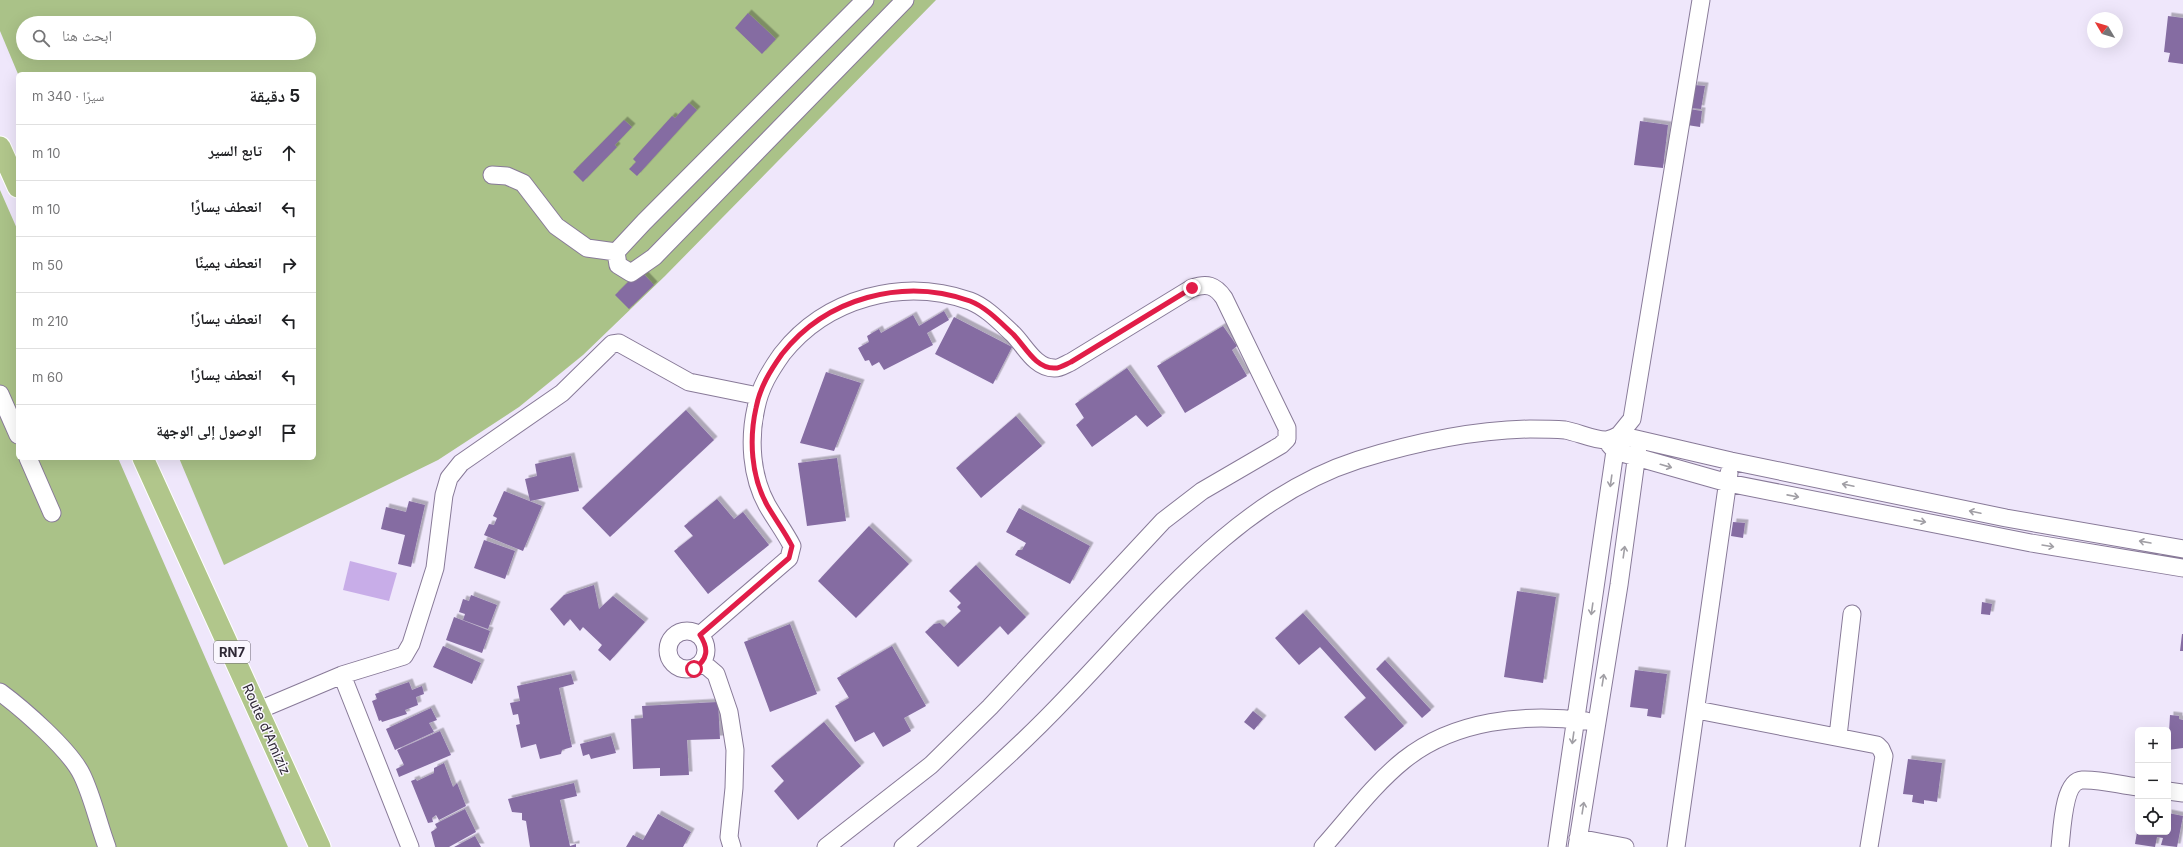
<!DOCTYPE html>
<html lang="ar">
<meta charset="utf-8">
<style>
body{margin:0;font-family:Inter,"Noto Naskh Arabic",sans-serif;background:#f6f6f6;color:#202124;direction:rtl}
.controls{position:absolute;right:12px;bottom:12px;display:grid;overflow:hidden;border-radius:6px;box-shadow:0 4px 16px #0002}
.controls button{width:36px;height:36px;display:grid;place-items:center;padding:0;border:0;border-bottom:1px solid #e0e0e0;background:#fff;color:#202124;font:20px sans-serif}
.compass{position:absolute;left:2087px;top:12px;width:36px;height:36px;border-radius:50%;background:#fff;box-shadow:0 4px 16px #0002;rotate:308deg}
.stop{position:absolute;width:12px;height:12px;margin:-9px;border:3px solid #e11d48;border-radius:50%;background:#fff}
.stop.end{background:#e11d48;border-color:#fff;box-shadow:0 1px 4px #0008}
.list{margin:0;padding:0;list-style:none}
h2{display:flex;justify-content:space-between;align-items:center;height:52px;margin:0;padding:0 16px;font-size:17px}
h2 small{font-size:13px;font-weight:400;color:#757577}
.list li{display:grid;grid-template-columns:26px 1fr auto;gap:12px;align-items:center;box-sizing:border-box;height:56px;padding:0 16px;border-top:1px solid #e0e0e0}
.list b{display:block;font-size:15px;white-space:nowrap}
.list em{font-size:13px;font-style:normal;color:#757577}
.icon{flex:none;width:22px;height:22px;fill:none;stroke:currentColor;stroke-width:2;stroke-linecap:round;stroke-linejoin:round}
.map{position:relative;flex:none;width:2183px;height:847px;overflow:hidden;direction:ltr}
.search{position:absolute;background:#fff;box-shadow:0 4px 16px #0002;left:16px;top:16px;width:300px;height:44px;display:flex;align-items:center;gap:10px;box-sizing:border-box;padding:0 14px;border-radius:22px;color:#757577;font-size:15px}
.panel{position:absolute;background:#fff;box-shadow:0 4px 16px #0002;left:16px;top:72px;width:300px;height:388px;border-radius:6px;direction:rtl}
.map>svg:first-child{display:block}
.green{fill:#aac288;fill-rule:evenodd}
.water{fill:#c8ade8}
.building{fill:#856ca2;filter:url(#shadow)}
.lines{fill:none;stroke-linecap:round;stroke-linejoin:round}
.minor-casing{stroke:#887a98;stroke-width:19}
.major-casing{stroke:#fff;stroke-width:23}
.minor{stroke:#fff;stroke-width:17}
.major{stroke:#b1c68b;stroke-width:21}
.oneway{stroke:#a19fa5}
.route{stroke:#e11d48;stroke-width:5}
.labels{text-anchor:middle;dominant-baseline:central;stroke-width:3;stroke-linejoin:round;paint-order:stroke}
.shield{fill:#faf7fe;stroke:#6c6772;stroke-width:1}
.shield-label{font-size:13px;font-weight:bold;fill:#2f2936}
.street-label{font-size:14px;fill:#2f2936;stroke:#faf7fe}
</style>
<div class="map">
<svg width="2183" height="847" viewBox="0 0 2183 847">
<defs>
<filter id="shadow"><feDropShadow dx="3.5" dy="-3.5" stdDeviation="0" flood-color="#0004"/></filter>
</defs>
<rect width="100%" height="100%" fill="#efe7fb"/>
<path class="green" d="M0 0H936L665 276 583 355 519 407 438 460 224 565 179 458H314V74H18L0 31ZM23 23H309V53H23Z
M0 190 18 231V458H118L288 847H0Z"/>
<path class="water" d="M350 561 397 573 389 601 343 590Z"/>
<path class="building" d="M748 13 776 39 762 54 735 28Z
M2168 16 2183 18V64L2168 62 2170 53 2164 52Z
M1694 85 1705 86 1701 109 1690 108Z
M689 103 697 110 637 176 629 169 636 162 633 159 672 116 675 118Z
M1689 109 1702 111 1700 127 1687 125Z
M624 120 632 127 615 145 617 147 583 182 573 172Z
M1640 121 1668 125 1663 168 1634 165Z
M640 270 654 285 629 309 615 295Z
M944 311 949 320 927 333 933 345 884 370 879 362 872 366 869 360 865 361 858 348 869 342 867 336 879 329 881 333 913 315 919 326Z
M954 317 1012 347 993 384 935 354Z
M1223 326 1237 346 1232 350 1247 376 1185 413 1157 366Z
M1127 368 1162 416 1147 427 1136 415 1092 447 1076 425 1084 418 1075 404Z
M826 372 861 383 834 451 800 443Z
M686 410 714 440 610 537 582 508Z
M1016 416 1042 446 981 498 956 468Z
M571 456 579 491 530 501 525 479 537 476 535 464Z
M837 458 846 521 807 526 798 463Z
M504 491 542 506 523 551 484 535 489 524 494 525 497 518 493 516Z
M717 499 734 519 743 512 769 545 708 594 674 551 693 536 684 526Z
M409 501 425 505 411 567 398 564 405 535 381 529 386 507 406 512Z
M1019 508 1090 546 1070 584 1015 555 1018 550H1022L1026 543 1006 532Z
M1733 522 1745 523 1743 538 1731 536Z
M869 526 909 564 856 618 818 581Z
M484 540 515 551 505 579 474 568Z
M976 565 1026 617 1008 635 1000 626 958 667 925 632 934 624 940 623 944 627 961 611 957 607 961 603 949 591Z
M594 585 599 609 613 596 645 622 610 661 598 650 602 645 583 627 580 631 570 619 564 626 550 609 564 595Z
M1517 591 1556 597 1543 683 1504 677Z
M471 595 497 605 488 629 463 620 465 614 459 612 463 599 469 601Z
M1982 602 1992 604 1990 615 1981 614Z
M1303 613 1404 726 1375 751 1344 717 1366 698 1320 647 1299 665 1275 638Z
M454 617 490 631 482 653 446 640Z
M790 624 817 694 770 712 744 642Z
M2182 634H2183V651H2180Z
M443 646 481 663 472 684 433 667Z
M892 646 926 706 904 718 911 731 883 747 874 732 855 742 835 706 849 698 837 678Z
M1385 660 1431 710 1422 718 1376 669Z
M1635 670 1667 674 1661 718 1647 716 1648 709 1630 707Z
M571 674 574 684 559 688 572 747 562 750 561 754 540 759 536 744 521 748 516 725 520 724 518 714 513 715 510 703 520 701 517 686Z
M409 682 412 690 422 686 424 694 416 697 418 705 405 710 407 714 382 722 381 720 379 721 372 701 377 699 375 694Z
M718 702 720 739 687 740 689 775 660 776V768L633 769 631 719 643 718 642 706Z
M431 708 437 720 429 723 434 732 395 750 386 729Z
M1253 711 1263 719 1254 730 1244 722Z
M2170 715 2179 716V719L2183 720V748L2168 750Z
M824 722 861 766 798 820 774 791 784 781 771 766Z
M440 731 451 755 399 777 396 769 404 765 397 750Z
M611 736 616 753 591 759 589 754 583 756 580 744Z
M1908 759 1942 763 1937 802 1924 800V804L1912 802 1913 795 1903 794Z
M444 763 453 787 457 783 466 806 439 820 436 815 432 818 433 822 428 823 411 781 416 779 417 781 434 773V768Z
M574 783 577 796 560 800 570 846 576 844V847H530L526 821 522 820V813L512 812 508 799Z
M465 809 476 832 449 847H435L431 832 437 828 435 824Z
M2168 813 2183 816 2177 847 2161 845 2163 838 2157 837 2155 847 2135 844 2137 832H2168Z
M658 814 691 832 683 847H626L633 835 643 840Z
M475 836 481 847H454Z"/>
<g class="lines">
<g class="minor-casing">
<path id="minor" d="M865 0 644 222 616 252 618 265 631 273 654 257 905 0
M492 175 507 176 523 183 556 226 587 248 616 252
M0 394 18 435
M1609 444 1615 451 1728 483 2031 543 2183 568
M28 458 52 513
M668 650a19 19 0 1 1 38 0a19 19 0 1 1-38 0Z
M700 635 789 558 792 546C785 532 775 519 767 505 751 476 749 439 756 408 760 387 770 371 782 354 826 298 903 277 970 301 986 307 1001 323 1013 334 1025 346 1035 368 1054 368 1059 369 1066 364 1071 362L1192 288C1207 283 1215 285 1224 298L1287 428V439L1281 445 1202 491 1163 521 990 707 931 765 826 847
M703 663 716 674 729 712 735 750 734 788 729 837 732 847
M342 675 410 847
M0 692C23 709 70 750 82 775 93 798 98 823 107 847
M259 710 342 675 404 656 411 644 435 568 444 495 449 478 461 463 562 393 612 344 619 343 689 382 758 396
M1697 710 1877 745 1881 749 1884 756 1869 847
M1838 736 1852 614
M2168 791 2183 793
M1578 838 1625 847
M903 847C960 800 1016 751 1067 697 1152 609 1236 499 1358 460 1413 443 1472 430 1530 429 1541 429 1553 429 1565 430 1577 432 1596 441 1607 440 1611 439 1616 437 1619 435L1731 461 2006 518 2183 549
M1323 847C1349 818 1373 785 1404 760 1454 720 1524 713 1586 721
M1557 847 1615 451 1619 435 1632 419 1701 0
M1577 847 1619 585 1638 446
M1676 847 1729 473
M2060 847C2062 832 2063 781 2082 780 2100 779 2120 785 2138 787"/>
</g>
<g class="major-casing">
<path id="major" d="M0 147 18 187
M143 458 320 847"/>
</g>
<use href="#minor" class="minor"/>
<use href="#major" class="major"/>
</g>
<defs><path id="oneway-shaft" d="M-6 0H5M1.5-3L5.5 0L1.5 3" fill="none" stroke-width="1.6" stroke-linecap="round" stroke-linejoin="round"/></defs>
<g class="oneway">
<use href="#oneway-shaft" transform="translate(1666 466) rotate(16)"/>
<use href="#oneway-shaft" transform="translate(1611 481) rotate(98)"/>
<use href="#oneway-shaft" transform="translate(1848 485) rotate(-168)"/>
<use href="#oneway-shaft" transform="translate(1793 496) rotate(11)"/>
<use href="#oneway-shaft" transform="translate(1975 512) rotate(-168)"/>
<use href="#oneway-shaft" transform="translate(1920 521) rotate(11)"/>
<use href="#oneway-shaft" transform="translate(2145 542) rotate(-170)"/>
<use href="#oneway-shaft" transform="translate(2048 546) rotate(9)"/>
<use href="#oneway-shaft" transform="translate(1624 552) rotate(-82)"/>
<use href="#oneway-shaft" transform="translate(1592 609) rotate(98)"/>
<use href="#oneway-shaft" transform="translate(1603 680) rotate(-81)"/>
<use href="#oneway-shaft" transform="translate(1573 738) rotate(98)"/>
<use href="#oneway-shaft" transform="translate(1583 808) rotate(-81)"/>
</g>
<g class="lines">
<path class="route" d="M694 669C708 659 709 649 700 635L789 558 792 546C785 532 775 519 767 505 751 476 749 439 756 408 760 387 770 371 782 354 826 298 903 277 970 301 986 307 1001 323 1013 334 1025 346 1035 368 1054 368 1059 369 1066 364 1071 362L1192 288"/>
</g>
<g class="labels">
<rect class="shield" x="214" y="641" width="36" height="22" rx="3"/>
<g class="shield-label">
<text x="232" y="652">RN7</text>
</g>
<g class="street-label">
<text transform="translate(267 729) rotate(66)">Route d'Amiziz</text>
</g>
</g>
</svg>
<div class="controls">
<button>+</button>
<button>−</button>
<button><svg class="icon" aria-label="locate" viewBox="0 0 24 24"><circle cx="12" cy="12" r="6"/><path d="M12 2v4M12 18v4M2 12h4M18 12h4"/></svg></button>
</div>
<svg class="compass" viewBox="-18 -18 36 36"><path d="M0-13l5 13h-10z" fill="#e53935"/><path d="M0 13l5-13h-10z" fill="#757577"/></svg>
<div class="stop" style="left:694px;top:669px"></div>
<div class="stop end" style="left:1192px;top:288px"></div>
<div class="search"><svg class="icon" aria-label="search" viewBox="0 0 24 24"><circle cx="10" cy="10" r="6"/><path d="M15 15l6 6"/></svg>ابحث هنا</div>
<section class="panel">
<h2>5 دقيقة<small>سيرًا · 340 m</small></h2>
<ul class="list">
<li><svg class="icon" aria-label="ahead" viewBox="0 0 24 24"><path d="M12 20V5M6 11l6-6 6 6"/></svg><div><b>تابع السير</b></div><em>10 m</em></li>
<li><svg class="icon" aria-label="left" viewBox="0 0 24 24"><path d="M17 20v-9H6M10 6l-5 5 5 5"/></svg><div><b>انعطف يسارًا</b></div><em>10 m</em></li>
<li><svg class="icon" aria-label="right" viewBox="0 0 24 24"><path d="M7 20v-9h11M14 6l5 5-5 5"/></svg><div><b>انعطف يمينًا</b></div><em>50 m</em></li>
<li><svg class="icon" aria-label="left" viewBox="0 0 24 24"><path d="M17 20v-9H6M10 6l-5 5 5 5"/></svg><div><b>انعطف يسارًا</b></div><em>210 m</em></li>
<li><svg class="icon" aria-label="left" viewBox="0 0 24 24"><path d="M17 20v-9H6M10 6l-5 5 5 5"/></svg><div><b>انعطف يسارًا</b></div><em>60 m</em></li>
<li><svg class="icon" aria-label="arrive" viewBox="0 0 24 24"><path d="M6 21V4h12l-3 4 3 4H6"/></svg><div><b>الوصول إلى الوجهة</b></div></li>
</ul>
</section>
</div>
